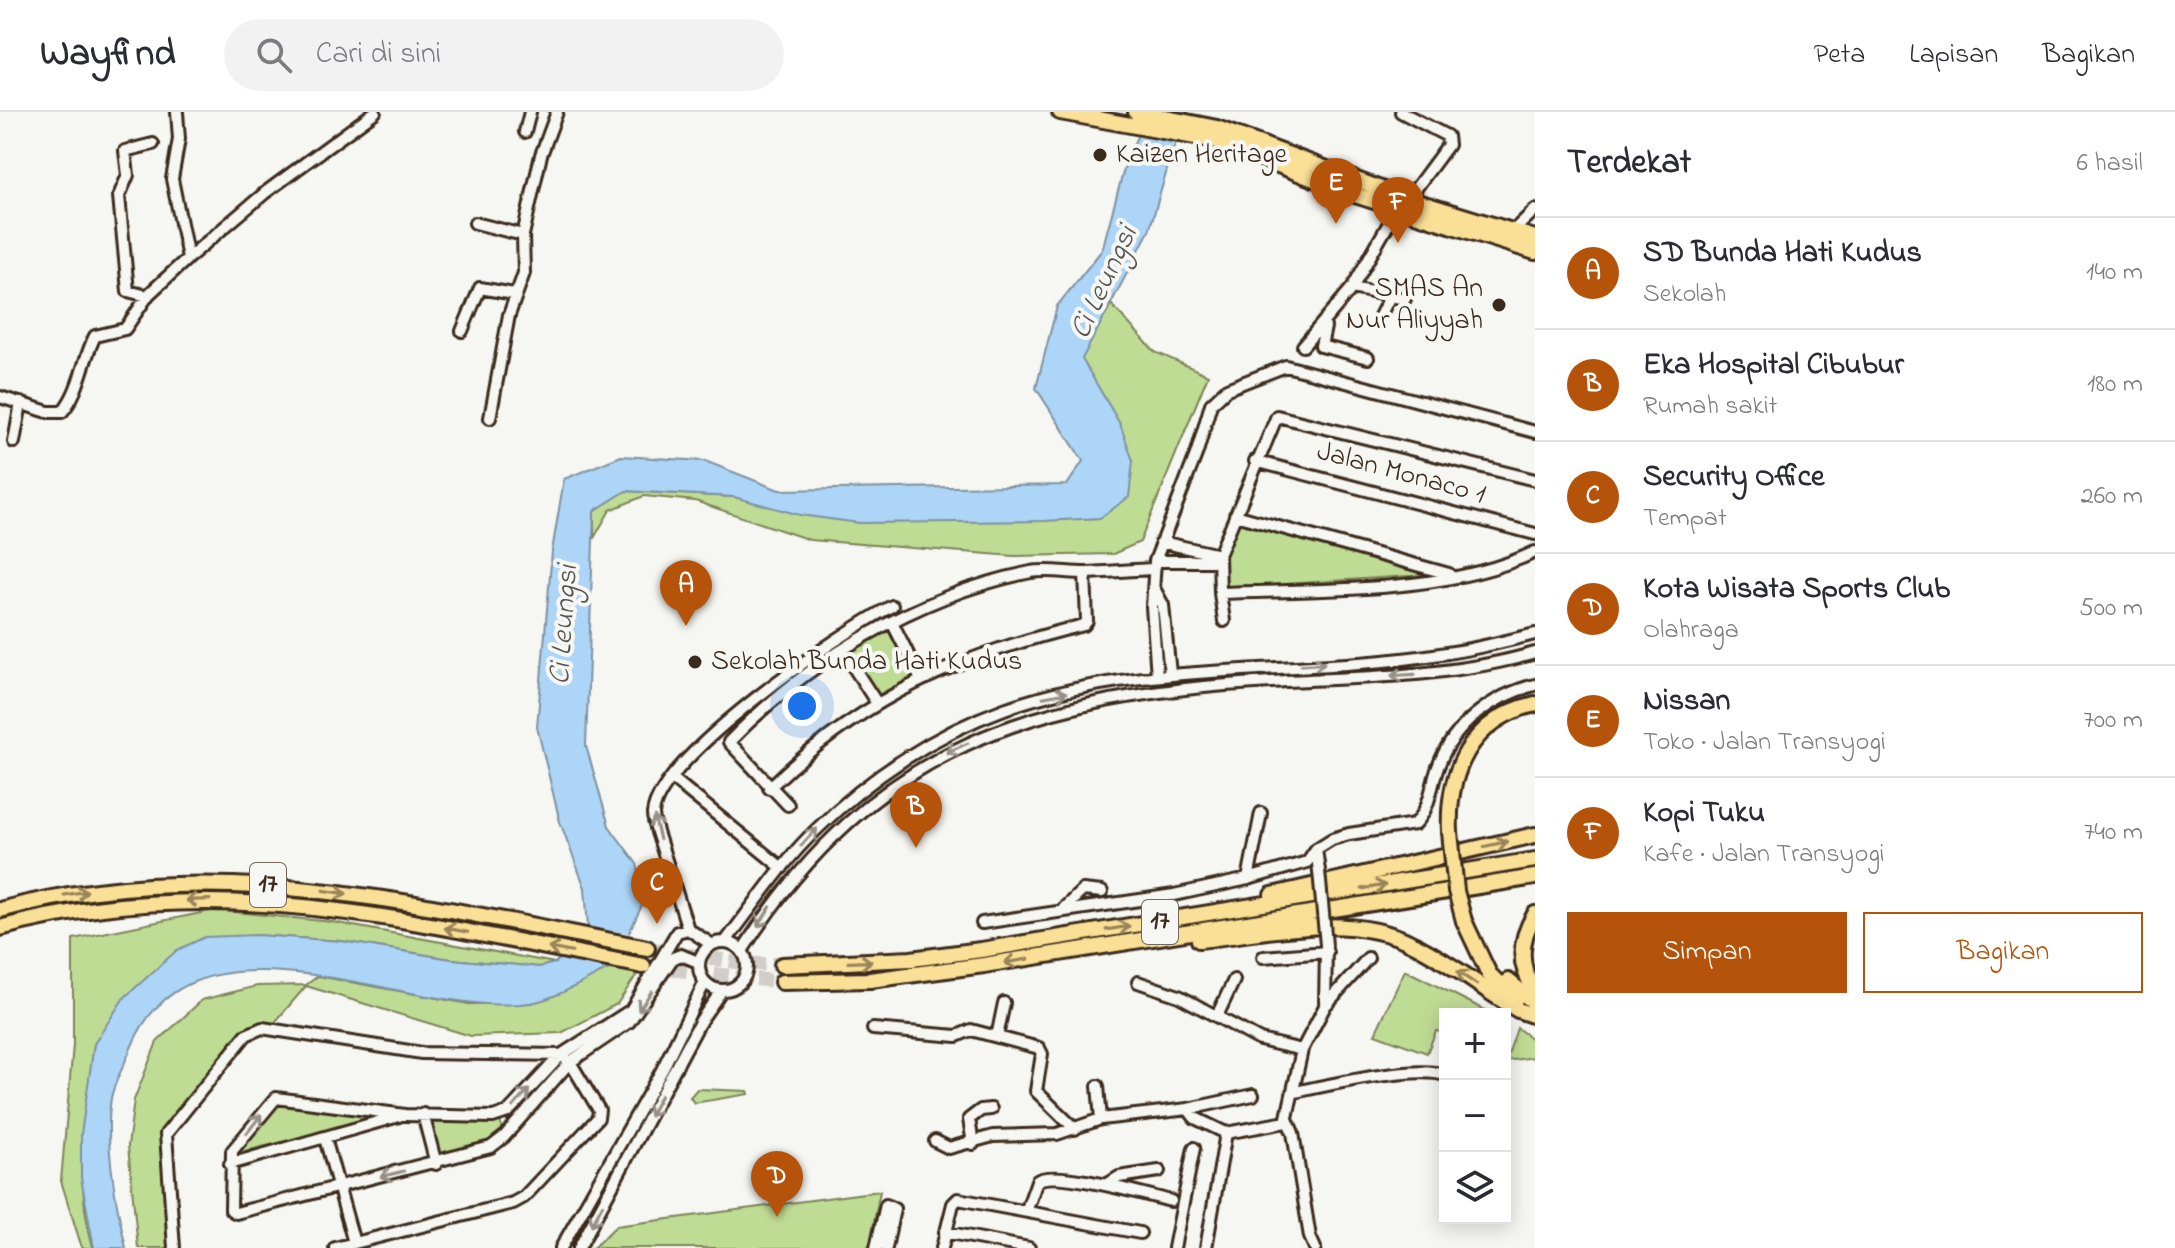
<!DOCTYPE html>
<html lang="id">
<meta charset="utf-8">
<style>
body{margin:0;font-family:"Indie Flower",sans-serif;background:#f2f2f3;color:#2b2b33}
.controls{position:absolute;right:24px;bottom:24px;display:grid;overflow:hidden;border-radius:0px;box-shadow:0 4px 20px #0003}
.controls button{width:72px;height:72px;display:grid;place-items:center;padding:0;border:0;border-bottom:2px solid #e1e1e2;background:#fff;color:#2b2b33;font:40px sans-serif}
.you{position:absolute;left:802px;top:594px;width:28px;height:28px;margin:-20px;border:6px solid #fff;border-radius:50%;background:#1a73e8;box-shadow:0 0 0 12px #1a73e833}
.badge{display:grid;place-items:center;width:52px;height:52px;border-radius:50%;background:#b45309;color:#fff;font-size:26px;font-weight:700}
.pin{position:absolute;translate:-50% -66px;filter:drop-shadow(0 2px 4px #0008)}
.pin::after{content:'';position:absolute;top:42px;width:28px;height:24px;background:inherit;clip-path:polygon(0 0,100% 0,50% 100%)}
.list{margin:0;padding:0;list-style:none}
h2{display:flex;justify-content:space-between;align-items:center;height:104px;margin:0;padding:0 32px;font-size:34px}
h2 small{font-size:26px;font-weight:400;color:#7c7c81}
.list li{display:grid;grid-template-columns:52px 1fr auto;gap:24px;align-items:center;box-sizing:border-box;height:112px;padding:0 32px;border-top:2px solid #e1e1e2}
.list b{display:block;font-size:30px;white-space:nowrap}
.list p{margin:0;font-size:26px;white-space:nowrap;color:#7c7c81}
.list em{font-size:26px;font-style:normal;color:#7c7c81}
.actions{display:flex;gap:16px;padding:24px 32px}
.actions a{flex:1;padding:18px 0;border:2px solid #b45309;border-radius:0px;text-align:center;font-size:28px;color:#b45309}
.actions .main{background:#b45309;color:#fff}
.icon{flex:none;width:44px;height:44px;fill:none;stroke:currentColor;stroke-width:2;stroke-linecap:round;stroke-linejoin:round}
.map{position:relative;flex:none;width:1535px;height:1136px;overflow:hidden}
header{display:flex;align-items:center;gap:48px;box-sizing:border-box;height:112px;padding:0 40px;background:#fff;border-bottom:2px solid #e1e1e2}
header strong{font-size:38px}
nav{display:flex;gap:44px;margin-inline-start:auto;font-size:28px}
.search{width:560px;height:72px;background:#f2f2f3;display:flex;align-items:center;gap:20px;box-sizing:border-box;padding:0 28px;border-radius:44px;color:#7c7c81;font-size:30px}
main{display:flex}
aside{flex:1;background:#fff}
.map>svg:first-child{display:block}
.green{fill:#bfdc94;stroke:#7d8359;stroke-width:2}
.water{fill:#acd5f7;stroke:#7f91a0;stroke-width:2}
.pier{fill:#f6f6f2}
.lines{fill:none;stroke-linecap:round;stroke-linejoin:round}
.highway-tunnel{stroke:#d1cdc8;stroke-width:14;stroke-dasharray:14 7;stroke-linecap:butt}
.minor-casing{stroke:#3b2a1e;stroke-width:16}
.highway-casing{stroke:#3b2a1e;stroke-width:20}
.minor{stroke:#f6f6f2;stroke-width:10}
.highway{stroke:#fadf96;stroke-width:14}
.minor-bridge-casing{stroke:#3b2a1e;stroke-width:16;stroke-linecap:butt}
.highway-bridge-casing{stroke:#3b2a1e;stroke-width:20;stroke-linecap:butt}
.minor-bridge{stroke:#f6f6f2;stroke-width:10}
.highway-bridge{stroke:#fadf96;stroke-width:14}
.oneway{stroke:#989088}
.oneway2{stroke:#9a845a}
.poi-dot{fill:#3b2a1e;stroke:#f6f6f2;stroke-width:3}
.labels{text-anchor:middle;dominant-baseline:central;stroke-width:8;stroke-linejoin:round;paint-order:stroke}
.shield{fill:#f6f6f2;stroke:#73675e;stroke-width:2}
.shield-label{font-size:26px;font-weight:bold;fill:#3b2a1e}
.poi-label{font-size:28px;fill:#3b2a1e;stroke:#f6f6f2;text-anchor:start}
.street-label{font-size:28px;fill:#3b2a1e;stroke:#f6f6f2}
.water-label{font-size:30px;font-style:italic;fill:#575554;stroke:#f6f6f2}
</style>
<header>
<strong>Wayfind</strong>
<div class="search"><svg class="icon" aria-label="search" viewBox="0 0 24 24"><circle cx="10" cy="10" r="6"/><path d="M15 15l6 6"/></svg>Cari di sini</div>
<nav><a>Peta</a><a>Lapisan</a><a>Bagikan</a></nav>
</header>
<main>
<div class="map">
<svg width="1535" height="1136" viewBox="0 0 1535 1136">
<rect width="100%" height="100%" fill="#f6f6f2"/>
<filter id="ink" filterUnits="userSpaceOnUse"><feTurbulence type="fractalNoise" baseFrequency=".0125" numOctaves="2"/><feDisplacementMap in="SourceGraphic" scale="16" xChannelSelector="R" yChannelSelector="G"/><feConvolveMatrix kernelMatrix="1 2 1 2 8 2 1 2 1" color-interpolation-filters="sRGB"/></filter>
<g filter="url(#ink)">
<path class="green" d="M1111 192 1155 240 1208 263 1140 430 1113 442 1014 444 810 428 695 389 644 384 610 398 594 426V399L625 379 734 385 980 409 1100 406 1110 296 1081 247Z
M1236 407 1426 460 1425 463 1224 476 1219 452Z
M884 518 889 520 911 563 909 568 876 584 848 540Z
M216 798 332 810 555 851 539 855 451 847 341 829 257 823 94 932C86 1004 73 1064 93 1136H82L61 1069 73 933V827Z
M613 855 638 861 617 892 561 921 471 924 306 874 271 915 246 923 166 1022 174 1136H138L128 1034 134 988 157 930 202 888 257 874 306 873 318 864 469 892 532 891Z
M1405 858 1493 902H1445V921L1436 919 1427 941 1375 922Z
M1517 916 1535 929V945L1506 949Z
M697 977 748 979 749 982 694 991 690 985Z
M276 989 379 1004 374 1009 240 1040 239 1036Z
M499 1007 503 1017 484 1032 436 1042 428 1010Z
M880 1079 869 1136H593L616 1114Z"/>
<path class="water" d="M1147 0H1188L1172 41 1149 119 1082 247 1120 312 1133 349 1129 385 1100 406 1044 409 859 411 800 403 734 385 626 379 594 399 586 634 609 714 637 752 645 787 613 855C588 866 557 887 530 891 411 908 193 783 131 936 125 952 114 970 111 986 104 1030 116 1093 126 1136H94L81 1066V1022L94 932 123 887 177 838 205 825 257 823 341 829 451 847 539 855 555 851 588 815 585 776 560 710 537 615 552 439 564 367 621 344 705 349 779 378 1067 373 1083 349 1036 276 1057 194 1102 138 1125 53Z"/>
<path class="pier" d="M584 814 633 822 617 856 555 846Z"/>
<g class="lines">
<path class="highway-tunnel" d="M647 836 742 851 782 853
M652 855 782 870"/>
<g class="minor-casing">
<path id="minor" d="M177 0 179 27 172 67 188 146
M1401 0 1447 24 1448 33 1408 87
M525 20 530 0
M475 111 523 123
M1513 119 1535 98
M1352 176 1405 187
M147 184 128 179 119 84 128 63 125 39 153 32
M1380 204 1390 184
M1325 215 1321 234 1368 246
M462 219 480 176 514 182
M1303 234 1352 176 1397 97
M0 285 48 300H62C80 280 83 247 95 224L125 217 149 182 188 146 266 80 375 0
M490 306 509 203 524 161 523 123 541 43 557 0
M14 330 21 291
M1255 349 1535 422
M1535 368 1277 304 1219 443 1220 481C1317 477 1446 483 1535 440
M1235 403 1449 462
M1161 430 1219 443
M1155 449H1217
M1155 478 1163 493 1170 562
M1220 481 1224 509
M892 510 920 566
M843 539 876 590
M1157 564 1152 495 1155 449 1197 340 1211 292 1227 277 1286 254 1535 320
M672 666 782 756
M769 676C863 585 959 543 1084 513L1087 509 1085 461
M788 693 729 630C808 548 918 483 1031 460 1048 457 1068 461 1086 461 1109 460 1131 458 1154 457
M1319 759 1316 737 1332 727 1349 722 1415 712C1430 697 1431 674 1438 655 1453 613 1493 583 1535 573
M1248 767 1261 701
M1064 796 1083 778 1102 780
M982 811 1174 783 1248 767 1307 750 1316 737
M688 817 677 820 631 898 561 943 508 1000 493 1005 405 1003 276 986 232 1039 231 1098 236 1101 491 1035 504 1025 570 950 629 910 673 846 681 843 698 850
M726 829C755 792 782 750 817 717 869 666 935 622 1004 597 1146 546 1301 565 1447 541 1476 537 1506 529 1535 522
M699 854a24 24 0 1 1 48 0a24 24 0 1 1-48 0Z
M711 832 688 817 657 720C656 715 653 708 653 702 658 645 842 520 892 494
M742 839C874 632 1037 583 1271 570 1360 565 1449 566 1535 541
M1263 845 1327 840
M1138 870 1179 884 1260 928 1302 938
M1325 894 1326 835
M1217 904 1234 868
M873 917 957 924 971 918 1039 936 1042 942 1036 979 1075 1017
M997 925 1004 891
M1098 974 1101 1007
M1295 980C1328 973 1415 953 1445 963
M1188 997 1195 1006 1226 1021
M423 1002 436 1052
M1287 1007 1293 1021 1310 1125 1315 1136
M325 1026 354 1131
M935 1029 949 1036 993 1024 1057 1022 1101 1007 1188 997 1253 983
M973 1032 969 1007 981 998 991 997
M230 1052 399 1004
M1106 1073 1119 1065 1159 1059
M1027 1097 1037 1069C1054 1056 1146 1083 1171 1089
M945 1120 1029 1136
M174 1136 166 1022 246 923 262 916 422 941 561 943 570 950 599 998 598 1006 524 1085 513 1091 335 1136
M561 1136 662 958 705 870
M579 1136 701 908 722 878
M876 1136 886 1093 894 1097 886 1136
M942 1136 953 1092 958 1087 1140 1121
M1174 1136 1194 1036
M1206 1136 1226 1021 1286 1010 1302 938 1325 894 1368 846"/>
</g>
<g class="highway-casing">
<path id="highway" d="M1060 0 1217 29 1352 82 1535 140
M1136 0 1217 16 1408 87 1535 126
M1450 720C1447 659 1471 607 1535 592
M1272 783 1535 723
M0 798C216 739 433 795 647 836
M1535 802C1520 827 1517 853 1535 878
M1464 809 1489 862 1515 888
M0 816C222 756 425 813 643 854
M1199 828C1266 821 1350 799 1413 832 1450 850 1483 877 1518 898L1535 904
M782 853 911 847 981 838 1535 748
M1508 869 1535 891
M782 870 870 868 984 853 1535 765"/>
</g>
<use href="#minor" class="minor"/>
<use href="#highway" class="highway"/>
<g class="minor-bridge-casing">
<path id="minor-bridge" d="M1319 759 1326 833"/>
</g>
<g class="highway-bridge-casing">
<path id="highway-bridge" d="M1450 720 1456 779 1464 809"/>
</g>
<use href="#minor-bridge" class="minor-bridge"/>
<use href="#highway-bridge" class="highway-bridge"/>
</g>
<defs><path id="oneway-shaft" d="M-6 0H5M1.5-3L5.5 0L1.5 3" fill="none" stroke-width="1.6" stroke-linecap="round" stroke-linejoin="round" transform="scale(2)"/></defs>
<g class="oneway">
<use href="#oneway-shaft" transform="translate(1313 552) rotate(-4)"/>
<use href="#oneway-shaft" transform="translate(1403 563) rotate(177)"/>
<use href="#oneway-shaft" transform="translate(1055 583) rotate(-11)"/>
<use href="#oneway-shaft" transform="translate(957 636) rotate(156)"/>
<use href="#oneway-shaft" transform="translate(657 716) rotate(-104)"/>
<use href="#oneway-shaft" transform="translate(809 725) rotate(-47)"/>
<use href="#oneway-shaft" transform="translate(764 805) rotate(123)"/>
<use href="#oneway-shaft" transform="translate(645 889) rotate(124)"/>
<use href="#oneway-shaft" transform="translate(521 986) rotate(-47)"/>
<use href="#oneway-shaft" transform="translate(655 994) rotate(118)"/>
<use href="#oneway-shaft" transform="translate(254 1012) rotate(-52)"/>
<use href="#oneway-shaft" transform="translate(392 1062) rotate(166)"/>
<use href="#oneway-shaft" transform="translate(597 1103) rotate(118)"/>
</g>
<g class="oneway2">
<use href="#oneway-shaft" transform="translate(1496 732) rotate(-12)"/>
<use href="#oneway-shaft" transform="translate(1374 775) rotate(-9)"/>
<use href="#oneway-shaft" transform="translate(335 780) rotate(8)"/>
<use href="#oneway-shaft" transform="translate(76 781) rotate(-10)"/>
<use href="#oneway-shaft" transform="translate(198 788) rotate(178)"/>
<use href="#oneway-shaft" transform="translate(1118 816) rotate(-9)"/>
<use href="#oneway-shaft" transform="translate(456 818) rotate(-169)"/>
<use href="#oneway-shaft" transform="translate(560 838) rotate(-169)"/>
<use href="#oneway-shaft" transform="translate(1016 849) rotate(171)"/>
<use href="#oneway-shaft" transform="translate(860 850) rotate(-2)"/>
<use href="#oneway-shaft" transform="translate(1467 866) rotate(-146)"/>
</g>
</g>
<g class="poi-dot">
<circle cx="1100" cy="43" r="8"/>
<circle cx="1499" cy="193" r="8"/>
<circle cx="695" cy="550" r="8"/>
</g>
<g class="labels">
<g class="shield">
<rect x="250" y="751" width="36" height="44" rx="6"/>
<rect x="1142" y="788" width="36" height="44" rx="6"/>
</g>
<g class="shield-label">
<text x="268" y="773">17</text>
<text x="1160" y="810">17</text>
</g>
<g class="poi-label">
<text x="1116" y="43">Kaizen Heritage</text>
<text x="1483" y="177" text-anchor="end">SMAS An<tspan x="1483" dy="32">Nur Aliyyah</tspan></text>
<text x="711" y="550">Sekolah Bunda Hati Kudus</text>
</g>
<g class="street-label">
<text transform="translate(1401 362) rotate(15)">Jalan Monaco 1</text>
</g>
<g class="water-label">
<text transform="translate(1105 171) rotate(-65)">Ci Leungsi</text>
<text transform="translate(565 513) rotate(-86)">Ci Leungsi</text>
</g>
</g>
</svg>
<div class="controls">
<button>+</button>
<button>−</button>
<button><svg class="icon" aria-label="layers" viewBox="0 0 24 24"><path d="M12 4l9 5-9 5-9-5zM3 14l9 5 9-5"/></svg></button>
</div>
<div class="you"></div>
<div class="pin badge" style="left:686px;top:514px">A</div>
<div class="pin badge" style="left:916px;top:736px">B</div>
<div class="pin badge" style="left:657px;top:812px">C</div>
<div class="pin badge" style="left:777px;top:1105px">D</div>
<div class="pin badge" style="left:1336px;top:112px">E</div>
<div class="pin badge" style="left:1398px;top:131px">F</div>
</div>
<aside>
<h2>Terdekat<small>6 hasil</small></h2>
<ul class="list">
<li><span class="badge">A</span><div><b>SD Bunda Hati Kudus</b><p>Sekolah</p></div><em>140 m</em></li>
<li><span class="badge">B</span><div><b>Eka Hospital Cibubur</b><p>Rumah sakit</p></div><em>180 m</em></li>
<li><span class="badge">C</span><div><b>Security Office</b><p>Tempat</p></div><em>260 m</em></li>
<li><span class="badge">D</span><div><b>Kota Wisata Sports Club</b><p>Olahraga</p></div><em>500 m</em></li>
<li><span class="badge">E</span><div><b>Nissan</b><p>Toko · Jalan Transyogi</p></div><em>700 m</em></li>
<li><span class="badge">F</span><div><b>Kopi Tuku</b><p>Kafe · Jalan Transyogi</p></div><em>740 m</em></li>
</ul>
<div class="actions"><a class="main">Simpan</a><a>Bagikan</a></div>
</aside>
</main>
